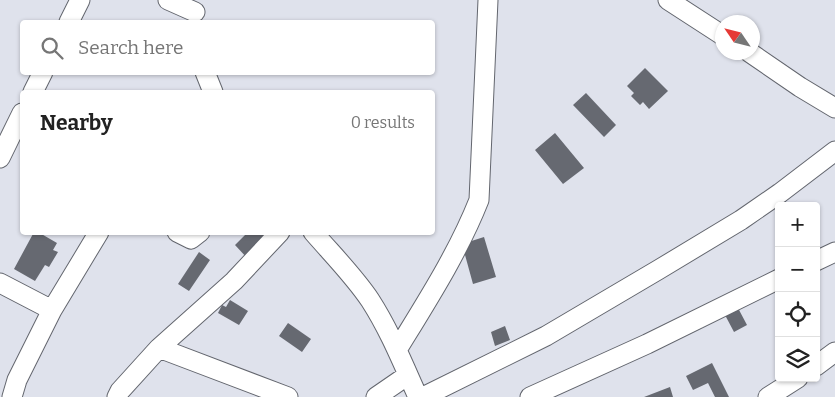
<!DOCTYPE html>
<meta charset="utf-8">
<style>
body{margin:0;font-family:Bitter,serif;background:#f2f2f2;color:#222}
.controls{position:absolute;right:15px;bottom:15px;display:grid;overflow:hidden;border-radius:5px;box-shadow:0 1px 4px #0004}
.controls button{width:45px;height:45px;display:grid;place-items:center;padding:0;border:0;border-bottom:1px solid #e0e0e0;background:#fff;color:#222;font:25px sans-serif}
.compass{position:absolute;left:715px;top:15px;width:45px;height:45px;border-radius:50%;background:#fff;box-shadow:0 1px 4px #0004;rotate:305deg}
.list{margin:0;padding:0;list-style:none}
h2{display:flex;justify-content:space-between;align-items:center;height:65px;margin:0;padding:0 20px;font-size:21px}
h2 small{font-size:16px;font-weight:400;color:#767676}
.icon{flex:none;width:28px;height:28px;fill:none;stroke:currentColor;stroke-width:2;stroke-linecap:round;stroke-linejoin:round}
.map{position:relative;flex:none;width:835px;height:397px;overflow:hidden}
.search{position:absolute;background:#fff;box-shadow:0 1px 4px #0004;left:20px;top:20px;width:415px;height:55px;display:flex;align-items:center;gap:12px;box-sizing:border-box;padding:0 18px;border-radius:5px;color:#767676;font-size:19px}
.panel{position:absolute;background:#fff;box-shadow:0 1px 4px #0004;left:20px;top:90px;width:415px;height:145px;border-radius:5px}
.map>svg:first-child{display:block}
.building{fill:#666971}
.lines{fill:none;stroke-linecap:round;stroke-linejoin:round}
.minor-casing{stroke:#63666e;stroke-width:21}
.minor{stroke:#fff;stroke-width:19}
</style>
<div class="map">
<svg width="835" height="397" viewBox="0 0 835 397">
<rect width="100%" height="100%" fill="#dfe2ec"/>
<path class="building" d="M645 68 668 91 649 109 643 102 640 105 631 96 634 93 627 86Z
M586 93 616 125 604 137 573 105Z
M555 133 584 168 563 184 535 150Z
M34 232H38L57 243 53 250 58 252 49 267 45 265 35 281 14 269Z
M248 232H275L248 259 235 245Z
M484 237 496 277 473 284 462 244Z
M199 252 210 260 189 291 178 284Z
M230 300 248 311 239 325 218 313 222 305 226 307Z
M738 308 747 325 734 332 725 315Z
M288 323 311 339 302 352 279 336Z
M505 326 510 340 495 346 491 332Z
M712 363 729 397H715L708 383 693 390 686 376Z
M670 387 673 397H644Z"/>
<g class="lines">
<g class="minor-casing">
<path id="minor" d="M168 0 195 12
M668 0 722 35
M69 22 80 0
M749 52 800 87 835 108
M205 72 213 92
M33 92 43 72
M0 158 22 113
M177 232 191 239 200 232
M313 232C332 254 354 276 370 300 390 331 403 364 418 397
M816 261 835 252
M0 283 52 310
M159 348 288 397
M397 350C427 301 458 253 479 200L488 0
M816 366 835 352
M12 397 17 380 52 310 99 232
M117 397 120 391 159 348 234 281 280 232
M376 397 408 375
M423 397 546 336 658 270 741 220 780 193 835 151
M530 397 647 344 779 279
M768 397 798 378"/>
</g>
<use href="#minor" class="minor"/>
</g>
</svg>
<div class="controls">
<button>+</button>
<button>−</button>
<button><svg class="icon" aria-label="locate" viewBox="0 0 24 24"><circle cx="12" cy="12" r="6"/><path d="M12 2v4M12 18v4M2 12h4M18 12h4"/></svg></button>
<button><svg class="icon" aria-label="layers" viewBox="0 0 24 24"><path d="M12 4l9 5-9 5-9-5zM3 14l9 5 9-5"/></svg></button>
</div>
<svg class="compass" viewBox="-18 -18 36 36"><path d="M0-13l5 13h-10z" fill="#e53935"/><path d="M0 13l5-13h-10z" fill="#767676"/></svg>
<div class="search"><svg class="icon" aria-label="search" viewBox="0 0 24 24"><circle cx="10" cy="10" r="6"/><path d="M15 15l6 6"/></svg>Search here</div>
<section class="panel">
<h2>Nearby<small>0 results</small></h2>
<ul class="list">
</ul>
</section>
</div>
